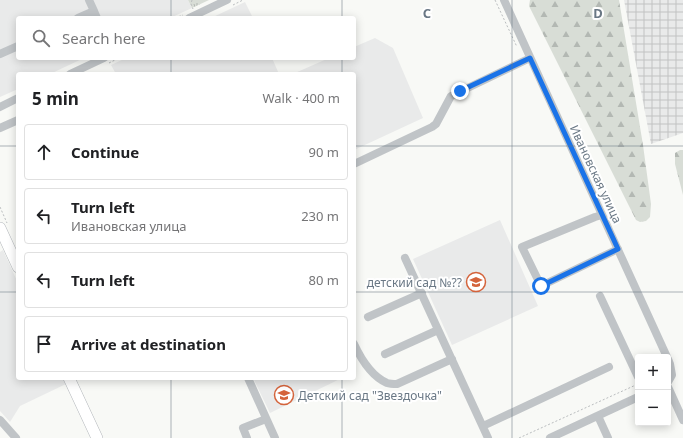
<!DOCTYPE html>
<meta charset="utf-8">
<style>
body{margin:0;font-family:"Noto Sans",sans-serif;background:#f6f6f6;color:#202124}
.controls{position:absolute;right:12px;bottom:12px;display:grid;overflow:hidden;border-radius:4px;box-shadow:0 2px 10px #0003}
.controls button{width:36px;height:36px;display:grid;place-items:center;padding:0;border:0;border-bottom:1px solid #e0e0e0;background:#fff;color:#202124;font:20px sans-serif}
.stop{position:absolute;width:12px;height:12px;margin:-9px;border:3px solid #1a73e8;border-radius:50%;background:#fff}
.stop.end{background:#1a73e8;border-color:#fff;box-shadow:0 1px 4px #0008}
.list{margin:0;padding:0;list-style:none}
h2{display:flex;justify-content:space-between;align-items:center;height:52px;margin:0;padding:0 16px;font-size:17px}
h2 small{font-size:13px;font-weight:400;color:#757577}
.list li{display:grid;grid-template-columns:26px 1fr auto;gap:12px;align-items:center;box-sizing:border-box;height:56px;margin:0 8px 8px;padding:0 8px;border:1px solid #e0e0e0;border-radius:4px}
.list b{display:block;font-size:15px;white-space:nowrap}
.list p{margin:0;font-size:13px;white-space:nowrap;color:#757577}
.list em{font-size:13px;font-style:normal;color:#757577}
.icon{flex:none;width:22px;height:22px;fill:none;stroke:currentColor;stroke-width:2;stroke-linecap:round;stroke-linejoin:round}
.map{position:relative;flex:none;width:683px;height:438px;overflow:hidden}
.search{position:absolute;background:#fff;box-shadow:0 2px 10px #0003;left:16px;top:16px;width:340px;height:44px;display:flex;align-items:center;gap:10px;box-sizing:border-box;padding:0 14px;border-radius:4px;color:#757577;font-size:15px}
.panel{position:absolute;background:#fff;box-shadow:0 2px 10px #0003;left:16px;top:72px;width:340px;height:308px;border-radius:4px}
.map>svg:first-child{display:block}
.built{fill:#e9eaea}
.industrial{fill:url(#industrial-grid)}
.forest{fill:url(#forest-firs)}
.park{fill:url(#park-tufts)}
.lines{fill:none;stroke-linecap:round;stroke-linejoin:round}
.major-casing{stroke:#b4b8bc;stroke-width:12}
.path{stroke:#babdbf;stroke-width:1;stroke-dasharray:2 2;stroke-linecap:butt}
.minor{stroke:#c0c4c7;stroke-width:8}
.major{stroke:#fff;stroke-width:11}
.route{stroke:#1a73e8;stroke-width:5}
.grid{fill:none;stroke:#6a7885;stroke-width:1;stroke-opacity:0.55}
.labels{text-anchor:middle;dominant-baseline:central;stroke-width:4;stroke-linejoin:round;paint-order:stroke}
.street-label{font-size:12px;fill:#6a7885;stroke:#fff}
.poi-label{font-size:12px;fill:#6a7885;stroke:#fff;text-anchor:end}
.grid-label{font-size:13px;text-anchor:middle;font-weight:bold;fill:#6a7885;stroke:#fff;stroke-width:4;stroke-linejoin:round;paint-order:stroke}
</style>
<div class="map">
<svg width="683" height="438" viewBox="0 0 683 438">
<defs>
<pattern id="industrial-grid" width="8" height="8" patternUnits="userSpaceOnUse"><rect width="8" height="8" fill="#e9eaea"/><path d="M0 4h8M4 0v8" fill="none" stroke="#c1c2c3"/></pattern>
<pattern id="forest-firs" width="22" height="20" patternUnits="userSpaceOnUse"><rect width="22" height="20" fill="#d8ddd6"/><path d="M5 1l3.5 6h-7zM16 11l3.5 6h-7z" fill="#b3b8b3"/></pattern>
<pattern id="park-tufts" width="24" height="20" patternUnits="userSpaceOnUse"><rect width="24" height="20" fill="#d8ddd6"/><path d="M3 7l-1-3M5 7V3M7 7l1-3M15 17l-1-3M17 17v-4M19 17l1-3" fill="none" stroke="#b3b8b3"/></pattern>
</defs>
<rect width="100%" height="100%" fill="#f8f9f6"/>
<path class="built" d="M0 0H188L192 8 170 18H18V58H84L50 74H18V89L0 97Z
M245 2 253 18H211Z
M375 38 393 48 423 118 354 150V74H295V73L329 58H354V47Z
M126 58H272L279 74H116L111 65Z
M500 220 538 306 452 345 413 259Z
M3 250 18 283V378H63L66 384 20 406 10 422 0 411V252Z
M253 378H342L270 413Z"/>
<path class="industrial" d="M624 0H683V133L651 144Z"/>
<path class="forest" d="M530 0H619L643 145 651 204 650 217 646 221 640 222 636 220 529 6Z
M680 150H683V195L675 164V153Z"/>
<path class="park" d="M188 0H209L192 8Z"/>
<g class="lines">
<g class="major-casing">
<path id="major" d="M0 228 18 267
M69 378 97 438"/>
</g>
<path class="path" d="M192 0 191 4 193 9
M495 0 517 47
M233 5 243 0
M175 18 183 15
M109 63 119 58
M0 207 7 223
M519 438 638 384"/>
<path class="minor" d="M89 0 94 11
M504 0 667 357
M78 18 94 11 97 18
M189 18 227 0
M0 54 18 46
M70 74 104 58
M0 107 18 98
M0 128 18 120
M354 164 432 127 436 124 451 96 530 58
M602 215 595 217 522 247 541 286 618 249
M405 258 488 438
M600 296 638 377
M368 317 422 293
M354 344C361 359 371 376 387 383 390 384 394 384 397 384L452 359
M385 354 438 330
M668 359 670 364 672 375 668 382
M248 378 275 438
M668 387 683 420
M598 416 608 438
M0 420 16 438
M483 426 609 367
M247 438 243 428 266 419
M550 438 638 397"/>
<use href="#major" class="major"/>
</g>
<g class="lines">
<path class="route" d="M460 91 530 58 618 249 541 286"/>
</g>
<path class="grid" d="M171 0V18M342 0V18M512 0V438M171 58V74M342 58V74M0 146H18M354 146H683M0 292H18M354 292H683M171 378V438M342 378V438"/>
<defs>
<g id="school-ring" transform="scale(1)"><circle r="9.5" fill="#fff" stroke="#d4633b" stroke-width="1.5"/><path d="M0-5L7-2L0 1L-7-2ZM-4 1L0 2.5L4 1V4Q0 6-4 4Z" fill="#d4633b"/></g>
</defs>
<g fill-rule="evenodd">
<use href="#school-ring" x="476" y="282"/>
<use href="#school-ring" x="284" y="395"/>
</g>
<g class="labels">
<g class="street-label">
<text transform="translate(596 174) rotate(65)">Ивановская улица</text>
</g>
<g class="poi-label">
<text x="462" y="282">детский сад №??</text>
<text x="298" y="395" text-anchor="start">Детский сад "Звездочка"</text>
</g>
</g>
<g class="grid-label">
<text x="427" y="18">C</text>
<text x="598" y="18">D</text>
</g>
</svg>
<div class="controls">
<button>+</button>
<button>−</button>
</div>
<div class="stop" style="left:541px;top:286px"></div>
<div class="stop end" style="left:460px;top:91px"></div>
<div class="search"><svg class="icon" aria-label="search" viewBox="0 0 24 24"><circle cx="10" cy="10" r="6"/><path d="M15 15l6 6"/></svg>Search here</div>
<section class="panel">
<h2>5 min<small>Walk · 400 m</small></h2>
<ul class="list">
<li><svg class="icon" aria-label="ahead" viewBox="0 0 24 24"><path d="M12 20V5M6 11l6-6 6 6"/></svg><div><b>Continue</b></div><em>90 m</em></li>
<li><svg class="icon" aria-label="left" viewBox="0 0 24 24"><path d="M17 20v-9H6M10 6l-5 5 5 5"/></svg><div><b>Turn left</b><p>Ивановская улица</p></div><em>230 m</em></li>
<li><svg class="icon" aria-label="left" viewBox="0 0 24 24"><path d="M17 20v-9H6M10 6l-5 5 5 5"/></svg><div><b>Turn left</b></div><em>80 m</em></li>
<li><svg class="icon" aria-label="arrive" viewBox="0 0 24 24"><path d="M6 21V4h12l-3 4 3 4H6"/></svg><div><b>Arrive at destination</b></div></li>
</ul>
</section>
</div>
